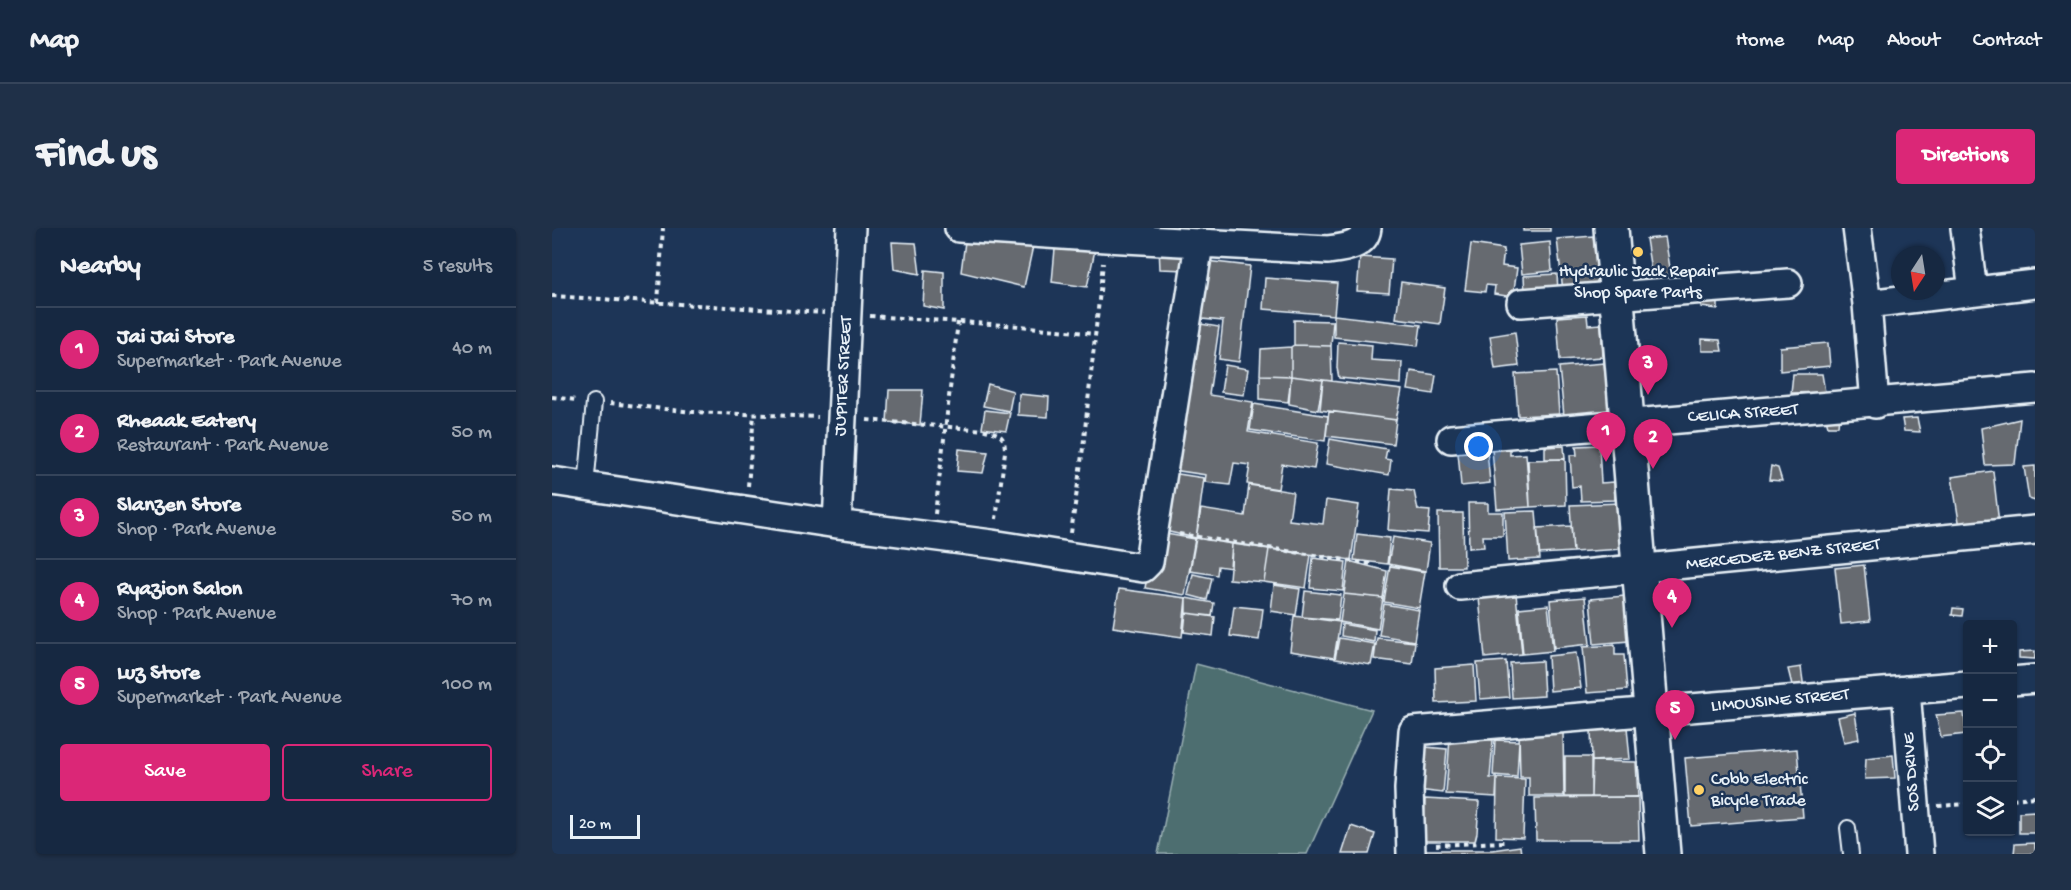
<!DOCTYPE html>
<meta charset="utf-8">
<style>
body{margin:0;font-family:"Gochi Hand",sans-serif;background:#1f3048;color:#f1f3f6}
.controls{position:absolute;right:18px;bottom:18px;display:grid;overflow:hidden;border-radius:6px;box-shadow:0 2px 4px #0004}
.controls button{width:54px;height:54px;display:grid;place-items:center;padding:0;border:0;border-bottom:2px solid #35445a;background:#162841;color:#f1f3f6;font:30px sans-serif}
.compass{position:absolute;left:1339px;top:18px;width:54px;height:54px;border-radius:50%;background:#162841;box-shadow:0 2px 4px #0004;rotate:192deg}
.scale{position:absolute;left:18px;bottom:15px;width:70px;box-sizing:border-box;padding-left:6px;border:3px solid #e8f1f8;border-top:0;font-size:16px;line-height:21px;white-space:nowrap;color:#e8f1f8;-webkit-text-stroke:4px #1d3557;paint-order:stroke}
.you{position:absolute;left:927px;top:219px;width:21px;height:21px;margin:-15px;border:4px solid #fff;border-radius:50%;background:#1a73e8;box-shadow:0 0 0 9px #1a73e833}
.badge{display:grid;place-items:center;width:39px;height:39px;border-radius:50%;background:#db2777;color:#fff;font-size:20px;font-weight:700}
.pin{position:absolute;translate:-50% -50px;filter:drop-shadow(0 2px 3px #0008)}
.pin::after{content:'';position:absolute;top:32px;width:21px;height:18px;background:inherit;clip-path:polygon(0 0,100% 0,50% 100%)}
.list{margin:0;padding:0;list-style:none}
h2{display:flex;justify-content:space-between;align-items:center;height:78px;margin:0;padding:0 24px;font-size:26px}
h2 small{font-size:20px;font-weight:400;color:#9ea6b1}
.list li{display:grid;grid-template-columns:39px 1fr auto;gap:18px;align-items:center;box-sizing:border-box;height:84px;padding:0 24px;border-top:2px solid #35445a}
.list b{display:block;font-size:22px;white-space:nowrap}
.list p{margin:0;font-size:20px;white-space:nowrap;color:#9ea6b1}
.list em{font-size:20px;font-style:normal;color:#9ea6b1}
.actions{display:flex;gap:12px;padding:18px 24px}
.actions a{flex:1;padding:14px 0;border:2px solid #db2777;border-radius:6px;text-align:center;font-size:21px;color:#db2777}
.actions .main{background:#db2777;color:#fff}
.icon{flex:none;width:33px;height:33px;fill:none;stroke:currentColor;stroke-width:2;stroke-linecap:round;stroke-linejoin:round}
.map{position:relative;flex:none;width:1483px;height:626px;overflow:hidden;border-radius:6px}
header{display:flex;align-items:center;gap:36px;box-sizing:border-box;height:84px;padding:0 30px;background:#162841;border-bottom:2px solid #35445a}
header strong{font-size:28px}
nav{display:flex;gap:33px;margin-inline-start:auto;font-size:21px}
.intro{display:flex;align-items:center;justify-content:space-between;box-sizing:border-box;height:144px;padding:0 36px}
h1{margin:0;font-size:42px}
.button{padding:15px 27px;border-radius:6px;background:#db2777;color:#fff;font-size:21px;font-weight:700}
main{display:flex;gap:36px;padding:0 36px}
aside{flex:1;background:#162841;border-radius:6px;box-shadow:0 2px 4px #0004}
.map>svg:first-child{display:block}
.green{fill:#4d6e6f;stroke:#9ab0b4;stroke-width:1.5}
.building{fill:#666a70;stroke:#e8f1f8;stroke-width:1.5}
.lines{fill:none;stroke-linecap:round;stroke-linejoin:round}
.lane-casing{stroke:#e8f1f8;stroke-width:18}
.street-casing{stroke:#e8f1f8;stroke-width:32}
.secondary-casing{stroke:#e8f1f8;stroke-width:38}
.path{stroke:#e8f1f8;stroke-width:4;stroke-dasharray:4.5 4.5;stroke-linecap:butt}
.lane{stroke:#1d3557;stroke-width:14}
.street{stroke:#1d3557;stroke-width:27}
.secondary{stroke:#1d3557;stroke-width:33}
.poi-dot{fill:#ffd166;stroke:#1d3557;stroke-width:2}
.labels{text-anchor:middle;dominant-baseline:central;stroke-width:5;stroke-linejoin:round;paint-order:stroke}
.poi-label{font-size:18px;fill:#e8f1f8;stroke:#1d3557}
.street-label{font-size:18px;fill:#e8f1f8;stroke:#1d3557}
</style>
<header>
<strong>Map</strong>
<nav><a>Home</a><a>Map</a><a>About</a><a>Contact</a></nav>
</header>
<div class="intro"><h1>Find us</h1><a class="button">Directions</a></div>
<main>
<aside>
<h2>Nearby<small>5 results</small></h2>
<ul class="list">
<li><span class="badge">1</span><div><b>Jai Jai Store</b><p>Supermarket · Park Avenue</p></div><em>40 m</em></li>
<li><span class="badge">2</span><div><b>Rheaak Eatery</b><p>Restaurant · Park Avenue</p></div><em>50 m</em></li>
<li><span class="badge">3</span><div><b>Slanzen Store</b><p>Shop · Park Avenue</p></div><em>50 m</em></li>
<li><span class="badge">4</span><div><b>Ryazion Salon</b><p>Shop · Park Avenue</p></div><em>70 m</em></li>
<li><span class="badge">5</span><div><b>Luz Store</b><p>Supermarket · Park Avenue</p></div><em>100 m</em></li>
</ul>
<div class="actions"><a class="main">Save</a><a>Share</a></div>
</aside>
<div class="map">
<svg width="1483" height="626" viewBox="0 0 1483 626">
<rect width="100%" height="100%" fill="#1d3557"/>
<filter id="ink" filterUnits="userSpaceOnUse"><feTurbulence type="fractalNoise" baseFrequency=".0167" numOctaves="2"/><feDisplacementMap in="SourceGraphic" scale="12" xChannelSelector="R" yChannelSelector="G"/><feConvolveMatrix kernelMatrix="1 2 1 2 8 2 1 2 1" color-interpolation-filters="sRGB"/></filter>
<g filter="url(#ink)">
<path class="green" d="M644 436 820 482 755 626H606Z"/>
<path class="building" d="M971 0H998V3H971Z
M414 6 481 18 472 59 409 44Z
M1041 8 1046 59 1011 63 1005 11Z
M1113 9 1119 46 1100 49 1094 11Z
M340 14 364 15 368 46 342 41Z
M998 14 1000 43 970 46 967 17Z
M919 16 952 21 950 38 965 40 961 69 942 66 943 58 934 57 933 64 913 62Z
M607 19 640 27 635 42 608 41Z
M503 21 543 22 535 59 500 54Z
M808 29 840 31 837 65 805 63Z
M645 32 698 38 687 134 667 131 671 93 639 90Z
M373 42 392 44V82L371 78Z
M1005 46 1006 64 973 66 972 48Z
M713 50 785 55 782 87 711 81Z
M849 54 893 60 888 96 844 90Z
M1150 67 1166 69V81L1149 79Z
M782 87 869 97 866 118 782 109Z
M1035 87 1036 97 1049 96 1051 129 1008 132 1005 89Z
M742 92 781 93 779 118 742 117Z
M637 94 667 99 657 167 701 174 696 204 766 215 762 241 730 236 726 261 695 256 698 237 682 235 678 257 653 254 654 247 614 241Z
M963 104 967 138 943 141 938 108Z
M1150 111 1168 112 1170 123H1150Z
M786 114 820 117 819 132 850 134 849 156 787 150 785 140Z
M1276 115 1278 138 1228 143V119Z
M742 117 779 118 780 153 739 148V119Z
M739 119V148L708 147 709 121Z
M1052 135 1058 184 1012 188 1007 139Z
M673 137 696 141 692 167 669 164Z
M859 143 884 147 881 166 856 162Z
M1004 144 1007 186 966 188 963 146Z
M1241 146H1270L1273 164 1239 165Z
M708 147 739 148 736 174 708 171Z
M739 148 771 152 766 182 737 176Z
M771 152 850 162 844 192 768 182Z
M436 156 461 163 457 183 431 178Z
M337 162H371L368 197 335 194Z
M467 166 497 169 496 189 466 187Z
M702 176 776 188 773 213 698 202Z
M433 182 458 185 454 203 430 200Z
M777 183 844 192 841 216 774 208Z
M1273 187H1287L1286 198H1276Z
M1365 190 1368 204 1352 203 1350 191Z
M1468 191 1463 236 1433 237 1429 200Z
M778 211 835 221 833 231 839 232 837 247 774 236Z
M1047 217 1049 255 1062 254 1063 272 1029 273 1028 258 1020 259 1018 227H1025L1024 218Z
M1012 218 1013 231H993V219Z
M958 220V227L974 226 978 279 945 281 940 221Z
M407 221 436 224 431 245 405 243Z
M935 222 938 255 909 258 906 224Z
M1013 231 1014 277 978 279 976 232Z
M1219 238 1226 240 1230 253 1217 252Z
M1483 238V273L1477 271 1472 239Z
M1441 243 1447 296 1408 300 1400 249Z
M613 244 652 250 644 310 604 301Z
M697 257 741 264 737 292 771 296 774 272 807 277 799 332 644 310 649 281 693 288Z
M839 261 862 263 866 282 878 283 876 305 836 302Z
M916 275H936V284H951V308H931L932 319 917 320Z
M1068 275 1071 321 1021 324 1018 277Z
M984 283 988 331 956 333 953 284Z
M886 285H911L912 339H887Z
M1019 298 1021 324 987 326 985 300Z
M603 304 643 311 633 367 593 360Z
M805 306 838 310 835 336 802 332Z
M841 309 878 315 874 343 836 336Z
M644 310 680 316 679 340 666 338 665 347 638 343Z
M680 316 717 321 712 354 677 351Z
M717 321 759 327 754 360 712 354Z
M761 330 794 334 791 363 758 360Z
M797 333 835 343 831 370 792 366Z
M1312 337 1318 393 1289 396 1283 340Z
M838 338 873 344 867 380 832 374Z
M641 346 660 350 655 372 636 367Z
M722 357 748 361 744 387 719 383Z
M567 361 634 370 630 409 561 399Z
M753 363 789 367 786 392 750 389Z
M792 366 831 370 826 401 788 394Z
M964 366 970 426 933 430 927 370Z
M1073 368 1077 413 1042 416 1038 371Z
M1033 369 1038 416 1002 420 998 372Z
M634 370 662 375 660 388 634 385Z
M832 376 867 382 862 413 827 407Z
M996 377 1001 423 971 426 967 380Z
M682 378 711 381 707 412 678 408Z
M1401 380 1411 381 1410 388 1400 387Z
M634 385 663 389 661 408 632 404Z
M742 388 788 394 782 430 738 423Z
M790 396 823 402 822 414 789 408Z
M787 410 823 416 819 437 783 431Z
M825 410 863 414 860 436 822 431Z
M1063 417V427H1072L1075 462 1035 465 1031 419Z
M1483 423V431L1467 430V424Z
M1024 425 1029 460 998 463 996 428Z
M954 433 957 469 928 471 925 435Z
M990 433 992 468 960 470 958 435Z
M922 437 924 473 884 475 883 440Z
M1249 439 1252 461H1241L1236 441Z
M1303 485 1307 511 1292 514 1286 489Z
M1412 485 1414 506 1389 509 1384 487Z
M1075 499 1078 531 1040 533 1039 502Z
M967 503H1011L1012 568H977V549H968Z
M898 509 941 512 938 550H945L944 569 894 566Z
M943 512 967 513 965 549 941 547Z
M862 518 895 521 891 565 857 561Z
M1245 521 1251 589 1139 598 1133 530Z
M1341 527 1343 550 1313 551 1314 530Z
M1013 529H1039V569H1013Z
M1040 533 1084 534 1086 569H1039Z
M945 550 973 551 971 610 944 609Z
M1086 569 1087 612H984L983 570Z
M873 571 927 574 925 605 923 613H871Z
M1483 583V605H1467V584Z
M799 598 823 606 817 626H790Z
M1483 615V626H1462L1463 616Z
M968 618 969 626H873V622H940Z"/>
<g class="lines">
<g class="lane-casing">
<path id="lane" d="M34 258 42 174
M1296 600 1299 626"/>
</g>
<g class="street-casing">
<path id="street" d="M407 0 554 10 776 22C791 20 813 18 815 0
M1305 0 1315 76 1323 176
M1413 0 1421 63
M969 75 1236 55
M1315 76 1483 56
M899 211 1483 160
M0 253 285 296 440 316 591 340 597 334 602 301 647 16
M285 296 299 0
M908 358 1483 302
M1460 453 1483 451
M1354 462 1367 626
M859 626 857 561 861 503 1416 457"/>
</g>
<g class="secondary-casing">
<path id="secondary" d="M1059 0 1111 626"/>
</g>
<path class="path" d="M0 68 272 85
M106 75 111 0
M318 88 468 98 543 106
M0 169 24 172
M58 175 140 184 266 189
M315 192 433 202C448 206 453 207 453 224L444 291
M196 258 202 186
M383 286 406 94
M519 305 531 220 551 35
M627 306 819 336
M1460 571 1483 569
M1386 578 1416 576
M884 617 952 614"/>
<use href="#lane" class="lane"/>
<use href="#street" class="street"/>
<use href="#secondary" class="secondary"/>
</g>
</g>
<g class="poi-dot">
<circle cx="1086" cy="24" r="6"/>
<circle cx="1147" cy="562" r="6"/>
</g>
<g class="labels">
<g class="poi-label">
<text x="1086" y="44">Hydraulic Jack Repair<tspan x="1086" dy="21">Shop Spare Parts</tspan></text>
<text x="1159" y="552" text-anchor="start">Cobb Electric<tspan x="1159" dy="21">Bicycle Trade</tspan></text>
</g>
<g class="street-label">
<text transform="translate(292 148) rotate(-87)">JUPITER STREET</text>
<text transform="translate(1191 186) rotate(-4)">CELICA STREET</text>
<text transform="translate(1231 327) rotate(-6)">MERCEDEZ BENZ STREET</text>
<text transform="translate(1228 473) rotate(-5)">LIMOUSINE STREET</text>
<text transform="translate(1360 544) rotate(-94)">SOS DRIVE</text>
</g>
</g>
</svg>
<div class="controls">
<button>+</button>
<button>−</button>
<button><svg class="icon" aria-label="locate" viewBox="0 0 24 24"><circle cx="12" cy="12" r="6"/><path d="M12 2v4M12 18v4M2 12h4M18 12h4"/></svg></button>
<button><svg class="icon" aria-label="layers" viewBox="0 0 24 24"><path d="M12 4l9 5-9 5-9-5zM3 14l9 5 9-5"/></svg></button>
</div>
<svg class="compass" viewBox="-18 -18 36 36"><path d="M0-13l5 13h-10z" fill="#e53935"/><path d="M0 13l5-13h-10z" fill="#9ea6b1"/></svg>
<div class="scale">20 m</div>
<div class="you"></div>
<div class="pin badge" style="left:1054px;top:234px">1</div>
<div class="pin badge" style="left:1101px;top:241px">2</div>
<div class="pin badge" style="left:1096px;top:167px">3</div>
<div class="pin badge" style="left:1120px;top:400px">4</div>
<div class="pin badge" style="left:1123px;top:512px">5</div>
</div>
</main>
